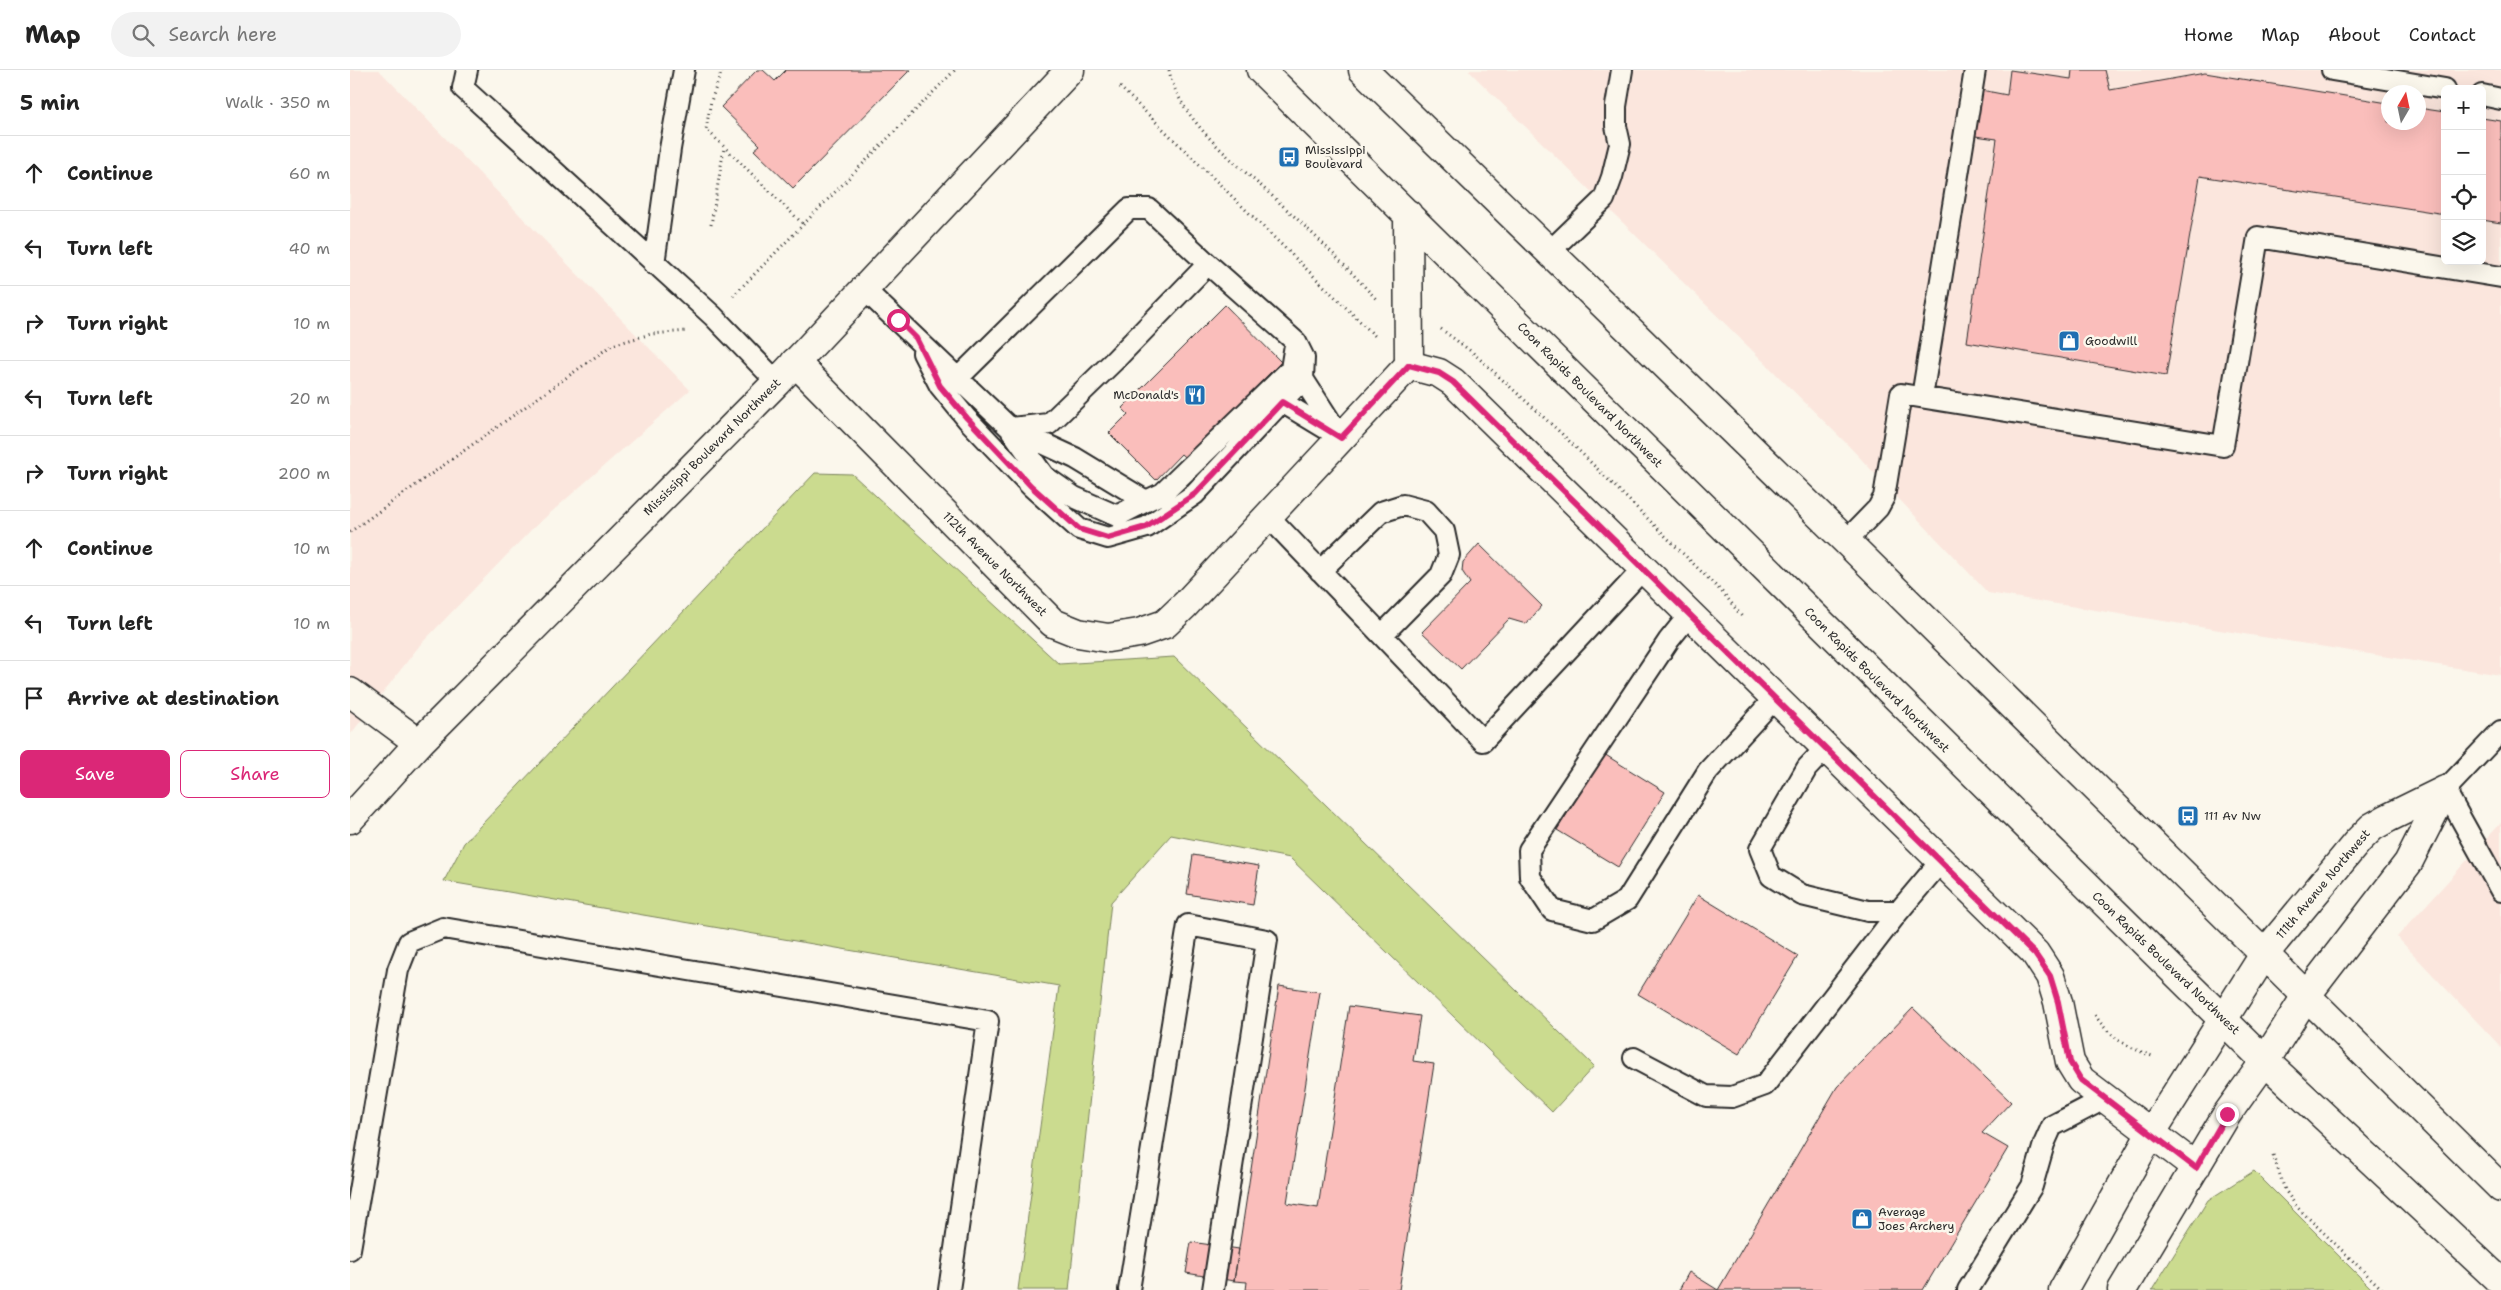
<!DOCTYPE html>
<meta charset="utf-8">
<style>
body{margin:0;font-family:"Shantell Sans",sans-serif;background:#f2f2f2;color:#222}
.controls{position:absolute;right:15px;top:15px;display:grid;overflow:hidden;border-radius:8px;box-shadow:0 5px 20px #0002}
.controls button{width:45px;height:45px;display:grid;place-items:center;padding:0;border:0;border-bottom:1px solid #e0e0e0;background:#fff;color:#222;font:25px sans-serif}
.compass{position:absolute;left:2031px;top:15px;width:45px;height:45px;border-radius:50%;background:#fff;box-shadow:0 5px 20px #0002;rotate:9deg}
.stop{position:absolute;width:15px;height:15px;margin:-11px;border:4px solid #db2777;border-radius:50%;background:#fff}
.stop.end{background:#db2777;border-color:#fff;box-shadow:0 1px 5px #0008}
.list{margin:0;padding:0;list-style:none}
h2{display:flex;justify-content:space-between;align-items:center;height:65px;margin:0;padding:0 20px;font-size:21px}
h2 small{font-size:16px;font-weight:400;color:#767676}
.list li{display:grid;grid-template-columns:32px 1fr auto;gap:15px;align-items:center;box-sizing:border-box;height:75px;padding:0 20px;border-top:1px solid #e0e0e0}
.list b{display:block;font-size:19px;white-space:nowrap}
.list em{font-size:16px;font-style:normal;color:#767676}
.actions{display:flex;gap:10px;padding:15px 20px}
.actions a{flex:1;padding:11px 0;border:1px solid #db2777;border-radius:8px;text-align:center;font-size:18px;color:#db2777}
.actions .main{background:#db2777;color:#fff}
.icon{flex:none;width:28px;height:28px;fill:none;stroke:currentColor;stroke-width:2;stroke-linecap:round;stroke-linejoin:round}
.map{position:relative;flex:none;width:2151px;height:1220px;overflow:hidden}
header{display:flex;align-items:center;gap:30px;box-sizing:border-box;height:70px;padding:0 25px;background:#fff;border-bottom:1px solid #e0e0e0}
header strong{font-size:24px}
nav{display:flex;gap:28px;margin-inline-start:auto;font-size:18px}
.search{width:350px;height:45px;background:#f2f2f2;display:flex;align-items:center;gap:12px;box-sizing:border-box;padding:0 18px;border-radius:28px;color:#767676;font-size:19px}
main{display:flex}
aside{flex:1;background:#fff}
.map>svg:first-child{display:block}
.built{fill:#fbe6dd;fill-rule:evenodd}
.green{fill:#cbdb8f;stroke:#7b835d}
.building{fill:#fabebb;stroke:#2b2b2b}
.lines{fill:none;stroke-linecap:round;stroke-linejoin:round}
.service-casing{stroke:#2b2b2b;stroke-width:24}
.minor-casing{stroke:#2b2b2b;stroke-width:31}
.tertiary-casing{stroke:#2b2b2b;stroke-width:31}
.secondary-casing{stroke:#2b2b2b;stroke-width:31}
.path{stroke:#2b2b2b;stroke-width:3;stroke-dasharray:1 4;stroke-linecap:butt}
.service{stroke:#fbf7ec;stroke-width:20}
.minor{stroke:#fbf7ec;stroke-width:28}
.tertiary{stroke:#fbf7ec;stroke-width:28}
.secondary{stroke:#fbf7ec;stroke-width:28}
.route{stroke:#db2777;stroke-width:6}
.labels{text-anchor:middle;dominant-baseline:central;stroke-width:5;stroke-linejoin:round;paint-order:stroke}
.poi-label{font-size:12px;fill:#2b2b2b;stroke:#fbf7ec;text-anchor:start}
.street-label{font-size:12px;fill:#2b2b2b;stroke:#fbf7ec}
</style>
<header>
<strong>Map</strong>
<div class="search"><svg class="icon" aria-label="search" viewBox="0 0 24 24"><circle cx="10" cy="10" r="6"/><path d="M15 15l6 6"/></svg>Search here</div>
<nav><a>Home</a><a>Map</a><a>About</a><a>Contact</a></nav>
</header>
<main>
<aside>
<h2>5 min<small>Walk · 350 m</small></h2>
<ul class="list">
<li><svg class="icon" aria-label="ahead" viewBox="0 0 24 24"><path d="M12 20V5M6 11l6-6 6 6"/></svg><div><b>Continue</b></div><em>60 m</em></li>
<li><svg class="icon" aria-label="left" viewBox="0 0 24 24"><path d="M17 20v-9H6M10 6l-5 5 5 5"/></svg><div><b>Turn left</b></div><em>40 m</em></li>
<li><svg class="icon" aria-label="right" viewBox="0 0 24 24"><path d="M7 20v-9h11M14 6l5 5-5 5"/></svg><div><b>Turn right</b></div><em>10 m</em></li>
<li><svg class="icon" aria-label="left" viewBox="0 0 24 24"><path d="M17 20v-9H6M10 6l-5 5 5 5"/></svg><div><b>Turn left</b></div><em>20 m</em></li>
<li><svg class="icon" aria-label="right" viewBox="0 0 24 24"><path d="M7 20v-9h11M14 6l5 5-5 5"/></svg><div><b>Turn right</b></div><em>200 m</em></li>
<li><svg class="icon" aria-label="ahead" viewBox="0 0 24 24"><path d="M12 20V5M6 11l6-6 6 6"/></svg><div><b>Continue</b></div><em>10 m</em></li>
<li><svg class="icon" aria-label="left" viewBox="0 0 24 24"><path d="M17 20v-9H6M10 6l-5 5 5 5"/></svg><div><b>Turn left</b></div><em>10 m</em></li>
<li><svg class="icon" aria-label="arrive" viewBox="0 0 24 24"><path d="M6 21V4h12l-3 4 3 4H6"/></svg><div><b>Arrive at destination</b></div></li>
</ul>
<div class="actions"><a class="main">Save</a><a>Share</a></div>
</aside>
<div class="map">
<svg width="2151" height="1220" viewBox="0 0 2151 1220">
<rect width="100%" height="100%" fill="#fbf7ec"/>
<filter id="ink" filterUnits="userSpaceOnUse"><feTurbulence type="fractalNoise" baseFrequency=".02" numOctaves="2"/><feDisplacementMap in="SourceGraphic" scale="10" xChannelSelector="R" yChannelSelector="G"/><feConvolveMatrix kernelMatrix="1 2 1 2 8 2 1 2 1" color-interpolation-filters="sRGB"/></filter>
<g filter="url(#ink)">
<path class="built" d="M0 0H29L340 320 181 460 70 575 0 665Z
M1118 0H2151V605L1638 523 1494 371ZM2095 19H2132V191H2095ZM2038 22H2068V52H2038Z
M2151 753V977L2047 867Z"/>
<path class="green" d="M465 403 502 404 709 594 824 587 1244 996 1202 1042 940 788 821 765 761 832 719 1220H668L709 916 94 811 114 773Z
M1904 1101 2023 1220H1802L1858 1130Z"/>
<path class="building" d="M407 0H413L425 11 436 0H560L443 118 404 80 410 75 371 37Z
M1660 0 1721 9 1722 0H1755L1760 20 1855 3 2038 33V52H2068V38L2095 42V144L1850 106 1816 306 1617 272 1647 69 1618 65 1626 19 1657 25Z
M2132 48 2151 51V153L2132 150Z
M875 235 931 292 902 321 908 328 842 394 831 384 806 410 759 363 778 344 772 338Z
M1129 474 1192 536 1176 554 1159 549 1111 599 1072 562 1120 513 1112 501 1113 492Z
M1254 684 1315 722 1268 797 1207 760Z
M843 785 909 796 903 835 837 824Z
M1348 825 1448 886 1389 984 1288 924Z
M929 916 970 922 937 1133 968 1138 999 936 1070 946 1063 991 1084 994 1049 1220H896L897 1212 884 1211Z
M1563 938 1661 1032 1632 1063 1658 1078 1573 1220H1368L1487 1017Z
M841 1172 889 1179 884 1211 836 1203Z
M1339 1202 1368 1220H1329Z"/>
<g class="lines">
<g class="service-casing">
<path id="service" d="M117 0 113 18 363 246 427 312
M1982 0 2095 19
M2132 25 2151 29
M1199 182 1254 129 1262 107 1270 74 1266 56V36L1272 0
M304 194 320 79 334 0
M514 219 660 358 699 354 764 291 858 194 799 139H779L608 308
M573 283 590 316 617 349 681 416 729 459 758 468 797 457 845 424 953 309 954 288 946 272 858 194
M953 309 991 368
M1572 327 1625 0
M932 332 985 364
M660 358 725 388 796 431 813 423 941 299 945 275
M661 360 694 406 724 427 767 446 796 431
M918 446 1133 671 1294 498
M1496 471 1528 438 1534 427 1551 324 1873 376 1908 167 2151 207
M970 501 1031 442 1053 435 1076 441 1094 461 1099 485 1091 505 1032 565
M1340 544 1319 570 1179 780 1180 807 1202 840 1243 850 1277 830 1358 701 1425 628
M2151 661 2095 720 2151 821
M1476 678 1457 698 1410 779 1421 806 1452 825 1518 841H1549L1591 791
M1284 988 1356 1026 1382 1027 1415 1015 1549 841
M0 1179 48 900 59 872 93 858 638 951 599 1220
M779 1220 838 855 917 870 863 1220
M1618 1220 1682 1116 1694 1074 1702 1056 1754 1029"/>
</g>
<g class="minor-casing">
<path id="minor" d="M445 292 703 553 728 563 758 568 789 563 815 554 835 535 1059 295 1089 303 1103 312 1685 883 1700 906 1708 932 1720 992 1731 1010 1846 1097
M0 622 69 673
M1713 1220 1800 1065 1915 883 2008 771 2022 757 2038 748 2095 720
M1772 1220 1877 1044 1915 991 1956 926 2058 793 2095 720"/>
</g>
<g class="tertiary-casing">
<path id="tertiary" d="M0 749 69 673 427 312 720 0"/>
</g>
<g class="secondary-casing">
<path id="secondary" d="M911 0 1915 991 2151 1212
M1013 0 1496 471 2151 1118
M1058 144 1059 295"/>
</g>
<path class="path" d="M372 0 361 31 356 59 453 154
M819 0C829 53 894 99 932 135 965 165 996 196 1026 229
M770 17 1025 266
M361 155 374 78
M383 226 605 0
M1091 259 1122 282 1212 364 1375 525 1393 548
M0 462 262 275 301 264 338 261
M1745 945C1760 968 1777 977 1802 986
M1923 1085 1935 1120 1947 1137 2033 1220"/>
<use href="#service" class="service"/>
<use href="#minor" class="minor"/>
<use href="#tertiary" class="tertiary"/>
<use href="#secondary" class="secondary"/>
</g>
</g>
<g class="lines" filter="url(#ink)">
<path class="route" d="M548 250 566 268 590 316 617 348 681 416 729 459 758 468 796 457 845 424 932 332 991 368 1059 295 1089 303 1103 312 1685 884 1700 906 1708 932 1720 992 1731 1010 1846 1098 1877 1044"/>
</g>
<defs>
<g id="bus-square" transform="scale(1.125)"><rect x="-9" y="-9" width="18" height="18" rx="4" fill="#1f6fb2" stroke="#fbf7ec"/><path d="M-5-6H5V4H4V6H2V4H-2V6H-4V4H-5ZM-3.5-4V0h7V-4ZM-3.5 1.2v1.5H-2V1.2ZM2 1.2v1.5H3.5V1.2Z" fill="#fff"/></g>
<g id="shop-square" transform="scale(1.125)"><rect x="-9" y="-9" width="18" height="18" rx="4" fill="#1f6fb2" stroke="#fbf7ec"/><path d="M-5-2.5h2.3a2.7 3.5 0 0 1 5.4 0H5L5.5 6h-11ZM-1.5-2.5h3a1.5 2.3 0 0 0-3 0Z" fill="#fff"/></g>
<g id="restaurant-square" transform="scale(1.125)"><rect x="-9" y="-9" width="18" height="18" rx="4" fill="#1f6fb2" stroke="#fbf7ec"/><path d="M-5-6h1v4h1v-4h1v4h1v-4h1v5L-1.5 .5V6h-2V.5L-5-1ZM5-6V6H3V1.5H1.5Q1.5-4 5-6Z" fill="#fff"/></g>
</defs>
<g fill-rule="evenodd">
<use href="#bus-square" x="939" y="87"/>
<use href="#shop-square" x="1719" y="271"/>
<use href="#restaurant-square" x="845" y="325"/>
<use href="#bus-square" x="1838" y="746"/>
<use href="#shop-square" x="1512" y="1149"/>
</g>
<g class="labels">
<g class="poi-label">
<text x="955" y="80">Mississippi<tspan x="955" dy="14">Boulevard</tspan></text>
<text x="1735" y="271">Goodwill</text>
<text x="829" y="325" text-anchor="end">McDonald's</text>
<text x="1854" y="746">111 Av Nw</text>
<text x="1528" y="1142">Average<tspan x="1528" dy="14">Joes Archery</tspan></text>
</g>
<g class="street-label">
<text transform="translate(1240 325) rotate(45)">Coon Rapids Boulevard Northwest</text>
<text transform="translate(362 377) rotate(-45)">Mississippi Boulevard Northwest</text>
<text transform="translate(645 494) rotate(45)">112th Avenue Northwest</text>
<text transform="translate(1527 610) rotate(45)">Coon Rapids Boulevard Northwest</text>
<text transform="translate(1973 814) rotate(-50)">111th Avenue Northwest</text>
<text transform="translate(1816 893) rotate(44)">Coon Rapids Boulevard Northwest</text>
</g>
</g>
</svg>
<div class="controls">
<button>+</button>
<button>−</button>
<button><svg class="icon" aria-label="locate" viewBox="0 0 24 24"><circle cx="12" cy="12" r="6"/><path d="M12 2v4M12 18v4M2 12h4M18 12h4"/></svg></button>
<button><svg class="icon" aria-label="layers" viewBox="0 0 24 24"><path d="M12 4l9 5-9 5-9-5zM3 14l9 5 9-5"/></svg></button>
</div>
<svg class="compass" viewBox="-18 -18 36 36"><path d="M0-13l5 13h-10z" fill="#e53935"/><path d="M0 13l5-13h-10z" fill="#767676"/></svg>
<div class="stop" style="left:548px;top:250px"></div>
<div class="stop end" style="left:1877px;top:1044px"></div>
</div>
</main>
